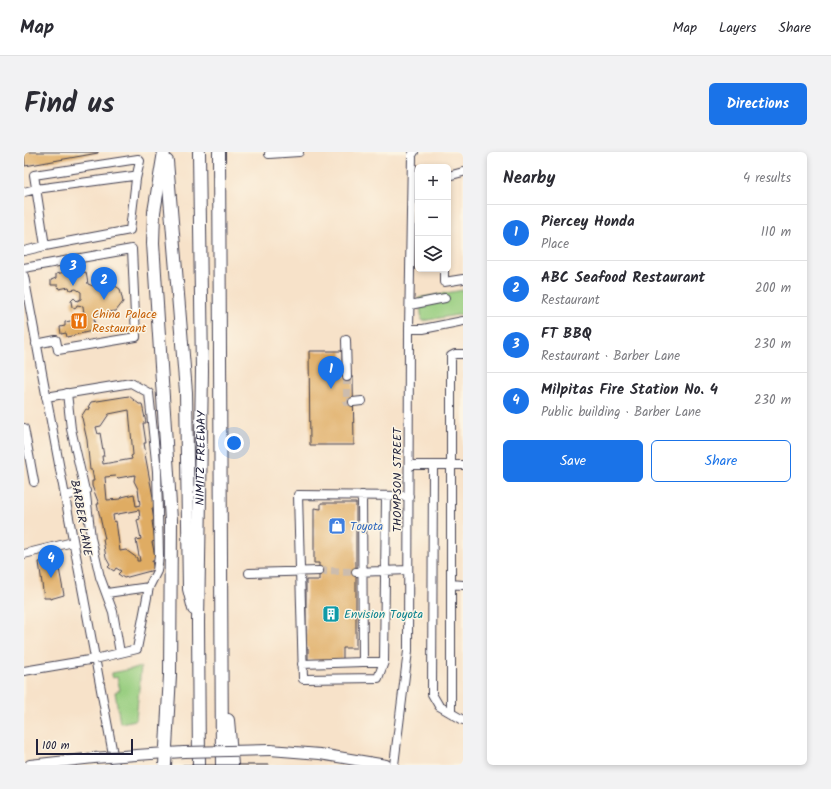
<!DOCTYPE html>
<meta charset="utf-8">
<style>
body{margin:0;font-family:Kalam,sans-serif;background:#f2f2f3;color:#2b2b33}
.controls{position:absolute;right:12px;top:12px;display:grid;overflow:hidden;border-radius:6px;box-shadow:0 2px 6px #0003}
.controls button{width:36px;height:36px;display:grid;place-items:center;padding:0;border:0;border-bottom:1px solid #e1e1e2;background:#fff;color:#2b2b33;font:20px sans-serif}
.scale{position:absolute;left:12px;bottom:10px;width:97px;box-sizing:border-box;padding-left:4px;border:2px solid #22223b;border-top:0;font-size:11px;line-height:14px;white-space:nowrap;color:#22223b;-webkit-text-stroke:3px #fcf5e5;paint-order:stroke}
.you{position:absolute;left:210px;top:291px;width:14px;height:14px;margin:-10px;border:3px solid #fff;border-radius:50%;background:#1a73e8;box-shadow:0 0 0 6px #1a73e833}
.badge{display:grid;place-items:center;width:26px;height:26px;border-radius:50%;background:#1a73e8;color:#fff;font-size:13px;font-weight:700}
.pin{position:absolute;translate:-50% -33px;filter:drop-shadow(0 1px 2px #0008)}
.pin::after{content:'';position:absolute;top:21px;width:14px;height:12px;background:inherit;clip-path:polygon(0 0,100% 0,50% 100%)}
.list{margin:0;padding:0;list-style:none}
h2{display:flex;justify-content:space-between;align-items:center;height:52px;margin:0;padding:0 16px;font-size:17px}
h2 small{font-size:13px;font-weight:400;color:#7c7c81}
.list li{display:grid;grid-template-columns:26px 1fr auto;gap:12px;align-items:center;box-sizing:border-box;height:56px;padding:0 16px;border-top:1px solid #e1e1e2}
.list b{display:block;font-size:15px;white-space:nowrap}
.list p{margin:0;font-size:13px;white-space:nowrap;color:#7c7c81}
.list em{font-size:13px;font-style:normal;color:#7c7c81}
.actions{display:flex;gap:8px;padding:12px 16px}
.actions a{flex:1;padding:9px 0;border:1px solid #1a73e8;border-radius:6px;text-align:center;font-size:14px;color:#1a73e8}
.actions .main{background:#1a73e8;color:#fff}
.icon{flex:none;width:22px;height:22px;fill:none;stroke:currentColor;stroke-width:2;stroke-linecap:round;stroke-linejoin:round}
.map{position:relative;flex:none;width:439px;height:613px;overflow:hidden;border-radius:6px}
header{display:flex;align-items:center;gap:24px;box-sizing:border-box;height:56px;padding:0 20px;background:#fff;border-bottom:1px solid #e1e1e2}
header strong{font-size:19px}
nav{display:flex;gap:22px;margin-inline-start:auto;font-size:14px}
.intro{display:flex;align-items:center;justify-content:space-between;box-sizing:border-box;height:96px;padding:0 24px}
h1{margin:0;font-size:28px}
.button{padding:10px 18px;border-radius:6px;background:#1a73e8;color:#fff;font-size:14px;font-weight:700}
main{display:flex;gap:24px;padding:0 24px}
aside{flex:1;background:#fff;border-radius:6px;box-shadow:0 2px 6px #0003}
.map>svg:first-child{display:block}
.green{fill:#97cd7f;stroke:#5c785d}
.building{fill:#dfac63;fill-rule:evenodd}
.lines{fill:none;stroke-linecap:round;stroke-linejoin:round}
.minor-tunnel{stroke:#ccbcad;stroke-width:8;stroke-dasharray:8 4;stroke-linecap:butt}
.minor-casing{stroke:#423f50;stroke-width:10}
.major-casing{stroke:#423f50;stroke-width:12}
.highway-casing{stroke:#423f50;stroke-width:14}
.minor{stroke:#fff;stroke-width:8}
.major{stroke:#fff;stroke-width:10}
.highway{stroke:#fff;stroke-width:12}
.tram{stroke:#22223b;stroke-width:1}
.major-bridge-casing{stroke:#423f50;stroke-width:12;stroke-linecap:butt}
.major-bridge{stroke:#fff;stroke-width:10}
.labels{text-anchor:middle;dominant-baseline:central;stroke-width:3;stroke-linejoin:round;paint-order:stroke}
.food-label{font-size:12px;fill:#c56008;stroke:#fcf5e5;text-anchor:start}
.street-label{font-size:12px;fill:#22223b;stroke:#fcf5e5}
.shop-label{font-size:12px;fill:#366cbe;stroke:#fcf5e5;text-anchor:start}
.culture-label{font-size:12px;fill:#0d838f;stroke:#fcf5e5;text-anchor:start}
</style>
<header>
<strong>Map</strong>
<nav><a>Map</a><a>Layers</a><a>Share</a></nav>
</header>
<div class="intro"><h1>Find us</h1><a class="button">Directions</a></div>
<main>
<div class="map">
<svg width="439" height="613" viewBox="0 0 439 613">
<rect width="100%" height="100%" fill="#fcf5e5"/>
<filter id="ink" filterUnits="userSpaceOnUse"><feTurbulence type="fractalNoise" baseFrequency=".025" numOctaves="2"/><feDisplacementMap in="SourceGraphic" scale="8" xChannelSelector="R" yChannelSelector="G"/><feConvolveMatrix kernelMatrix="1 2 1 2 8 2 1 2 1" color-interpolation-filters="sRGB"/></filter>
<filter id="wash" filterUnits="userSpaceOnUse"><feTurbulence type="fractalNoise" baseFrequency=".012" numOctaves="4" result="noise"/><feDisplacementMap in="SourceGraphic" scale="16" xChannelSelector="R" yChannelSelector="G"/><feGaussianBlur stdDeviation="0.9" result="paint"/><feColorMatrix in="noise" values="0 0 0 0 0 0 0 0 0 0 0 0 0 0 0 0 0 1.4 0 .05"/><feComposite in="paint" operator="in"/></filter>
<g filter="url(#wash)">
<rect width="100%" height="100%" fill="#f7e2c9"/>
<path class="green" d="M439 138V162L398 169 395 146Z
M117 515 112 568 96 571 91 540 96 538 93 525 88 526V521Z"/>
<g id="blocks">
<path class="building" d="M0 0H74V1L1 14Z
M50 118 51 122 62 120 64 132 69 134 88 132 96 137 99 150 92 159 73 162 70 167 72 178 43 185 42 181 37 182 36 175 41 174V170L52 168V165L57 166 60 162 59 154 53 153 51 157 48 155 47 149 50 146 53 149 57 147V140L52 137 46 138 45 135 35 137 34 133H27V128L32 126V122Z
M285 199H318V225H329L330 293H286Z
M105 244 115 252H118L122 271H119L122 291H120L122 302H121L131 356H128L130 369H128L131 389 128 390 132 409H128L130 418 100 426 94 422 97 419 92 416 90 419 84 415 86 413 82 406 79 387H81L73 352H75L68 334V329H70L68 318H66L63 288 58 266 57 265 62 257 65 258 66 256 64 255 67 250ZM105 258 109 303 107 304 108 307 79 312 78 304H80L76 281 74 282 72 275 77 274 85 262ZM111 323 110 329 114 337 116 353 112 354 110 342 98 345 97 347 83 348 81 325 92 324 94 326ZM115 358 116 367 113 368 117 387 112 388 116 409H113V406L102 398 96 399 92 369 90 370 89 363Z
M297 351H332V496H319V508H284V496H282V428H295V411H290V356L297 357Z
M33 406 40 443 26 447V446H20L15 410Z"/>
</g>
</g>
<g filter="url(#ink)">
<use href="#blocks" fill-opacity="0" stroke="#423f50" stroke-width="1"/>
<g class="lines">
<path class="minor-tunnel" d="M323 225V250H329
M295 419 332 420"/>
<g class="minor-casing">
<path id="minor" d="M245 2 275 0
M424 24 439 20
M0 40 12 37 109 24 112 27 106 78 21 94 10 23 114 7 116 9 112 27
M0 99 21 94
M0 116 108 97 112 185 34 198 32 188 12 192
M420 117V130L439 127
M0 124 91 613
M386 153 421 146
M385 177H399L439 169
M322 188 323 225
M43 241 47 277 62 343 67 386 76 425 89 460 96 501
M329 250 338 249
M0 276 10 330
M385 313H439
M409 313 408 542 415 554 439 568
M41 344 62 339
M362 344 360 510 354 526 279 527 274 343 385 344
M0 402 49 390
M332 420 384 418
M225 421 295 419
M427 432 439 433
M83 441 125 435
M339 510H360
M278 512 339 510 338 343
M0 519 71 507 113 497 125 435 133 419 135 404 133 319 125 241 107 231 22 245
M427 561V204L431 202H439
M370 613 384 499 385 177 388 3 390 0"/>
</g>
<g class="major-casing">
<path id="major" d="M246 598 296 602 362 613
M127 602 160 600
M6 613 70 606"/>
</g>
<g class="highway-casing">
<g id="highway">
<path d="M140 0 130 60 129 91 147 368 146 523 141 613"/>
<path d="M195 0 198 613"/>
<path d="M143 9 162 240 165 437 170 457"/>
<path d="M204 568 208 613"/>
<path id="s1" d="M175 613 174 471 178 218 175 0"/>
</g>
</g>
<use href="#minor" class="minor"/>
<use href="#major" class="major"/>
<use href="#highway" class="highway"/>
<path class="tram" d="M159 613H245"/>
<g class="major-bridge-casing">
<path id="major-bridge" d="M160 600 246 598
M70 606 127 602"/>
</g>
<use href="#major-bridge" class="major-bridge"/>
</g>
</g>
<defs>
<g id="restaurant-square" transform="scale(0.9)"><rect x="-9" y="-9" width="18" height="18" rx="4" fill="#e8710a" stroke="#fcf5e5"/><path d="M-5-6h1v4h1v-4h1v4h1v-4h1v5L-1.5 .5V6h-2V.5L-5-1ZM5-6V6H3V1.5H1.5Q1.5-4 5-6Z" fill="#fff"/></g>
<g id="shop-square" transform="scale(0.9)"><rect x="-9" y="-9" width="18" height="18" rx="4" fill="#3f7fe0" stroke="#fcf5e5"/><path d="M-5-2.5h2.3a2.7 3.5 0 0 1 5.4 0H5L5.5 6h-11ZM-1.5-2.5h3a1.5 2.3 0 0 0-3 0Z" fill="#fff"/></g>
<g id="building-square" transform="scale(0.9)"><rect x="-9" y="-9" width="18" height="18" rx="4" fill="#0f9aa8" stroke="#fcf5e5"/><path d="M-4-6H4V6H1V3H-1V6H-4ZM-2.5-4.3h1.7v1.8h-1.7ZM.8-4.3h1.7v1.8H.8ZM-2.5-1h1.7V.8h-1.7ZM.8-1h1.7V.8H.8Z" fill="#fff"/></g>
</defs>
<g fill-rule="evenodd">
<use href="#restaurant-square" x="55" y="169"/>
<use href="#shop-square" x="313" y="374"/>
<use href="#building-square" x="307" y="462"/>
</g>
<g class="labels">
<g class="food-label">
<text x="68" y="162">China Palace<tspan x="68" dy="14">Restaurant</tspan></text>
</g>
<g class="street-label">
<text stroke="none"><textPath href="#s1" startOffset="307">NIMITZ FREEWAY</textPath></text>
<text transform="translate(373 328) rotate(-90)">THOMPSON STREET</text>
<text transform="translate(57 366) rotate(80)">BARBER LANE</text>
</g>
<g class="shop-label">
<text x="326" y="374">Toyota</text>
</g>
<g class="culture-label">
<text x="320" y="462">Envision Toyota</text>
</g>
</g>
</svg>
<div class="controls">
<button>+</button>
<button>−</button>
<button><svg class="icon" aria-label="layers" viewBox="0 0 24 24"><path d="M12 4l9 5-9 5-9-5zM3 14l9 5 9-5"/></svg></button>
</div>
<div class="scale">100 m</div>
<div class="you"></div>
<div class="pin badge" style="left:307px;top:237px">1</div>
<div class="pin badge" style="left:80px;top:148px">2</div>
<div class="pin badge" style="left:49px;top:134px">3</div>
<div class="pin badge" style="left:27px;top:426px">4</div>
</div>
<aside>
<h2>Nearby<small>4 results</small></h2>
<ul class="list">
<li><span class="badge">1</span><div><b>Piercey Honda</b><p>Place</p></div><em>110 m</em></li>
<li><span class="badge">2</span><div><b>ABC Seafood Restaurant</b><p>Restaurant</p></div><em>200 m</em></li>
<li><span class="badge">3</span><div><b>FT BBQ</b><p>Restaurant · Barber Lane</p></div><em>230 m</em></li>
<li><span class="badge">4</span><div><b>Milpitas Fire Station No. 4</b><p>Public building · Barber Lane</p></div><em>230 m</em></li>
</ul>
<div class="actions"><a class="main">Save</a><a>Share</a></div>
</aside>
</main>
